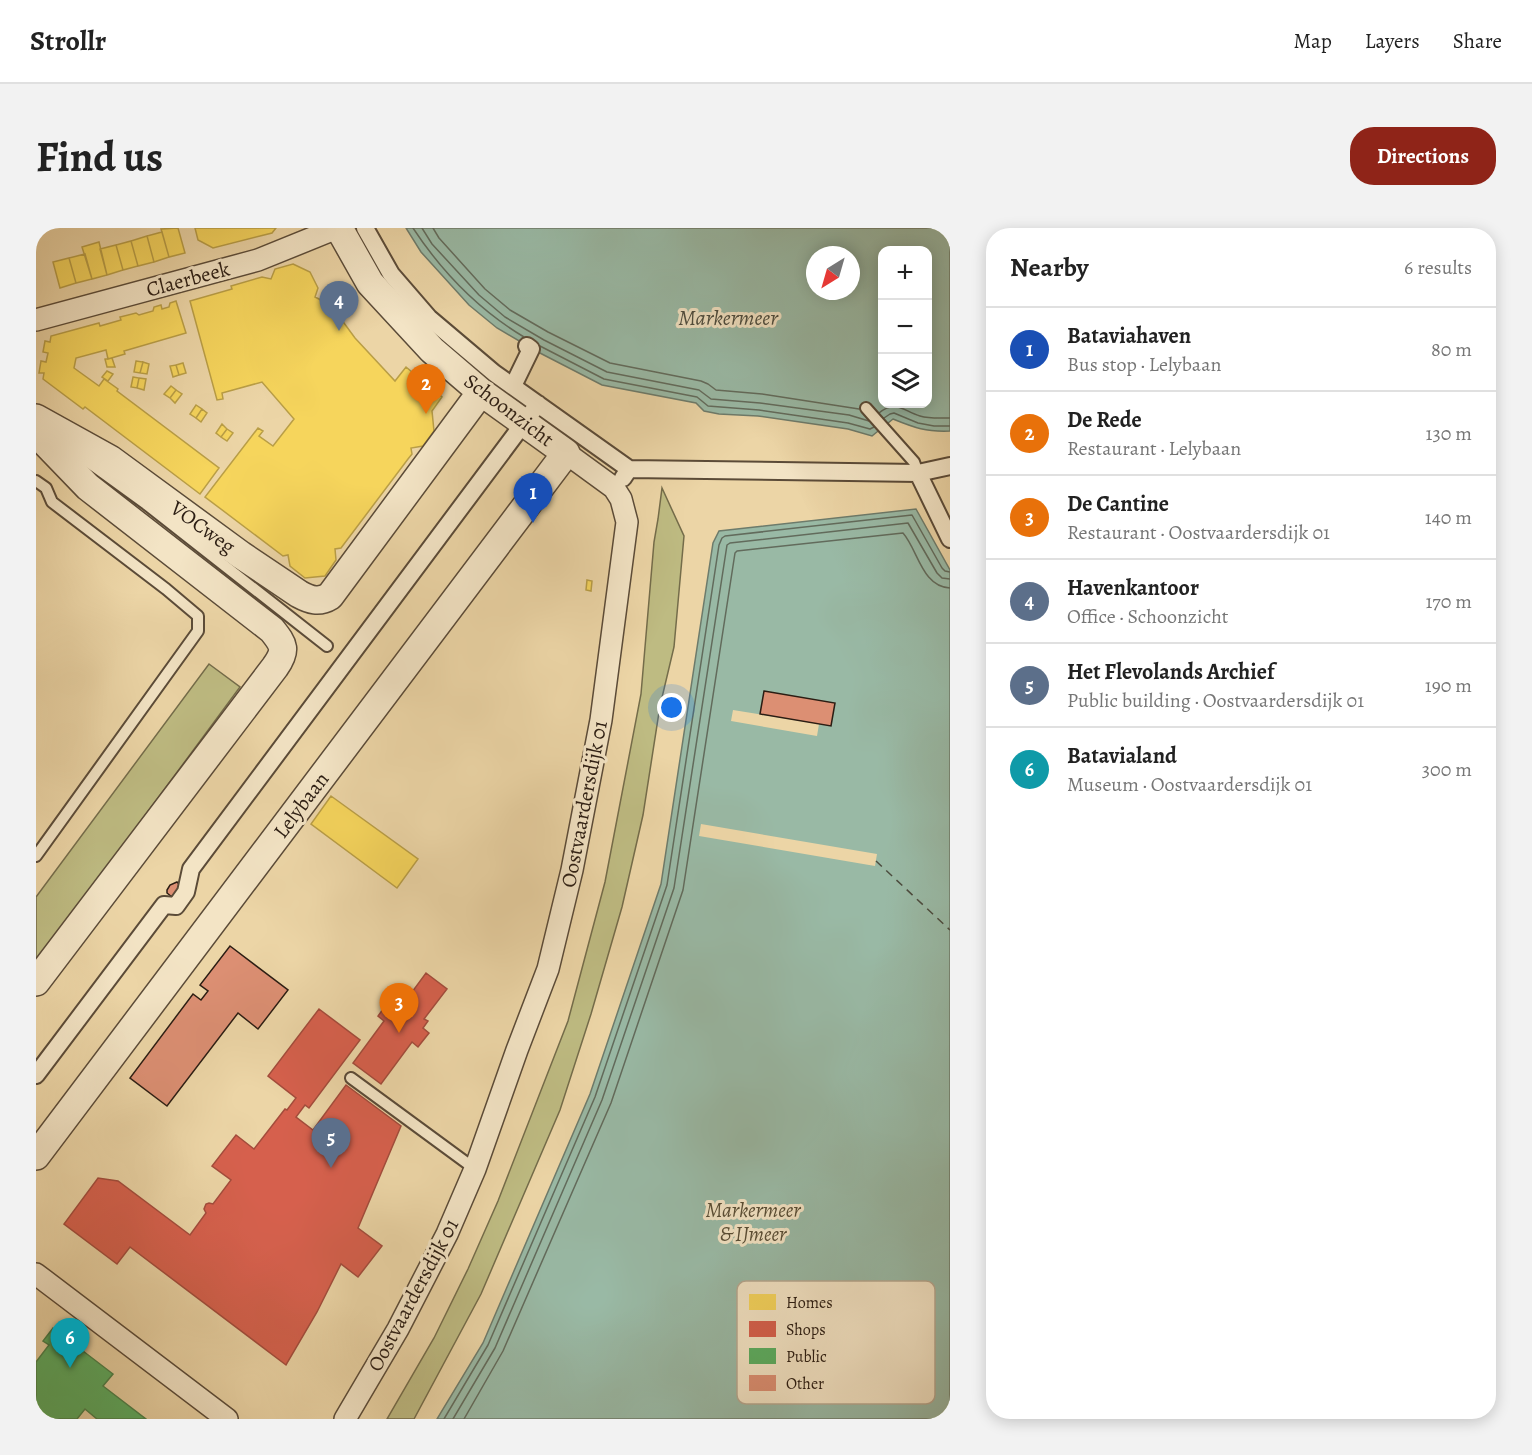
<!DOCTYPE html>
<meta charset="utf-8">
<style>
body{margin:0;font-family:Alegreya,serif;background:#f2f2f2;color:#222}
.controls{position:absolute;right:18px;top:18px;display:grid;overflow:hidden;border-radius:12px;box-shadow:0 3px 15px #0003}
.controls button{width:54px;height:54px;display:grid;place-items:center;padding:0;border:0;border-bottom:2px solid #e0e0e0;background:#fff;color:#222;font:30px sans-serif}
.compass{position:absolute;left:770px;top:18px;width:54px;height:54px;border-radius:50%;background:#fff;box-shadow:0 3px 15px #0003;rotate:217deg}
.you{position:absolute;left:636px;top:480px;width:21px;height:21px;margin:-15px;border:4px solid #fff;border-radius:50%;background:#1a73e8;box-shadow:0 0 0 9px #1a73e833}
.badge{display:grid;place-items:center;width:39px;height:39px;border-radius:50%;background:#8f2418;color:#fff;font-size:20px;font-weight:700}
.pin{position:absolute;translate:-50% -50px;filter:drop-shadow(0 2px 3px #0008)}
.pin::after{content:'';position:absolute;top:32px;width:21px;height:18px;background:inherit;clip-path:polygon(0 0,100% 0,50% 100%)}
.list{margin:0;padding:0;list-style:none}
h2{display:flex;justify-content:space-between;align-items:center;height:78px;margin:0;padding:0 24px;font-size:26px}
h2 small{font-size:20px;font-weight:400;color:#767676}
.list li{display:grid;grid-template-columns:39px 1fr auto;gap:18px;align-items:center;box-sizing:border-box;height:84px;padding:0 24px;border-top:2px solid #e0e0e0}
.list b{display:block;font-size:22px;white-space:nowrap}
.list p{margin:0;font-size:20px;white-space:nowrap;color:#767676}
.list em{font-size:20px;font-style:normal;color:#767676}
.icon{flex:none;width:33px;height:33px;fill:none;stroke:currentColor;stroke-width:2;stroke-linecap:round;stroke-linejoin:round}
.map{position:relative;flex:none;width:914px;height:1191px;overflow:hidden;border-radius:24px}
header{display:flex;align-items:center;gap:36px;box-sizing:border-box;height:84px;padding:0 30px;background:#fff;border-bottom:2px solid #e0e0e0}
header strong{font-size:28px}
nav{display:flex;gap:33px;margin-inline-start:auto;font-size:21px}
.intro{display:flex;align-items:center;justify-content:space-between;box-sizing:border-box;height:144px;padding:0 36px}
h1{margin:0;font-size:42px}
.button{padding:15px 27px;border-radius:24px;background:#8f2418;color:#fff;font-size:21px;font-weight:700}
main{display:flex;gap:36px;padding:0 36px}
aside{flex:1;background:#fff;border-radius:24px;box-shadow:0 3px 15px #0003}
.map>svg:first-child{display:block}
.green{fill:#bebb82;stroke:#746c4a;stroke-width:1.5}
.water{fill:#99b9a5;stroke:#6d7b6b;stroke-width:1.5;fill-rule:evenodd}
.pier{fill:#ecd5a6}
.homes{fill:#f6d55c;stroke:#b99e46;stroke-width:1.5}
.shops{fill:#d6604d;stroke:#a34c3c;stroke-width:1.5}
.public{fill:#5aae61;stroke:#4c824a;stroke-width:1.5}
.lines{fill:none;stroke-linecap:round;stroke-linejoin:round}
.shore{stroke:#626b5c;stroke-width:1.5}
.ferry{stroke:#4c4c3f;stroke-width:1.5;stroke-dasharray:8 6;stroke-linecap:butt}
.building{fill:#dc8f73;stroke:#2b1d13;stroke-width:1.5}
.service-casing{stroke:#5b4b38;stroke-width:14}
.pedestrian-casing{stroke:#5b4b38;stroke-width:20}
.minor-casing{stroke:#5b4b38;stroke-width:24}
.tertiary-casing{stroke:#5b4b38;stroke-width:30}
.service{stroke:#f3e4c5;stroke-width:10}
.pedestrian{stroke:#f3e4c5;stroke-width:16}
.minor{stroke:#f3e4c5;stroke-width:21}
.tertiary{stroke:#f3e4c5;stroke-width:27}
.labels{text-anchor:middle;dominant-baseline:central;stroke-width:6;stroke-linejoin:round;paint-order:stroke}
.street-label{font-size:21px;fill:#2b1d13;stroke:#f3e4c5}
.park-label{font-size:21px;font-style:italic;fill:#574c34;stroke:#f3e4c5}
.water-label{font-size:22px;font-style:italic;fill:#4c4c3f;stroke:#f3e4c5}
.key{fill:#f3e4c5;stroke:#b7a890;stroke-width:1.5}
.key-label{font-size:16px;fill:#2b1d13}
</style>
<header>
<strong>Strollr</strong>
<nav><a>Map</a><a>Layers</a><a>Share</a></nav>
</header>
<div class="intro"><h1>Find us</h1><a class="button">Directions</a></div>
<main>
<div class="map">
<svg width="914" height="1191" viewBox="0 0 914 1191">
<rect width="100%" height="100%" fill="#ecd5a6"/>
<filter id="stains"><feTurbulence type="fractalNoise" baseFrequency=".00333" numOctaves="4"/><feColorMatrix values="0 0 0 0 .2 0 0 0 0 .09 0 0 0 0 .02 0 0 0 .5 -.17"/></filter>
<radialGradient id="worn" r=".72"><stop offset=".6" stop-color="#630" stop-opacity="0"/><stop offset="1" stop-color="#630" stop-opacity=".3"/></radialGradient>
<path class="green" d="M626 260 648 308 638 419 624 478 607 587 586 679 555 786 524 882 445 1066 378 1191H351L398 1110 432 1041 462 973 532 793 569 654 605 466 618 314 622 291Z
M173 436 204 459 0 735V669Z"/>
<path class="water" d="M370 0H914V203C890 204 879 200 857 191L836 208 812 201 722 188 683 186 668 183 660 175 566 157 502 124 461 100 433 77 385 24ZM846 22H892V176H846ZM779 27H815V63H779Z
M880 281 914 342V1191H401L447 1115 554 866 625 656 677 315 683 303Z"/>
<path class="pier" d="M697 482 783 496 781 508 695 493Z
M665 596 841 626 839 638 663 608Z"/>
<path class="homes" d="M142 0 149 25 133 29 125 1Z
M159 0H240L236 5 177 20 162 12Z
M126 4 133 29 118 34 111 8Z
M111 8 118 34 102 38 95 13Z
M95 13 102 38 87 42 80 17Z
M63 14 71 47 56 51 46 19Z
M80 17 87 42 71 47 64 21Z
M49 26 56 51 40 55 33 30Z
M33 30 40 55 24 60 17 34Z
M257 36 274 44 282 60 279 69 285 72 289 69 319 110 359 153 370 139 406 169 396 183 398 203 387 218 375 220 376 226 372 231 305 320 299 321 300 332 289 348 269 350 254 338 252 327 247 328 169 269 222 200 227 203 223 208 237 218 258 191 226 154 186 165 187 171 181 172 154 73 196 61 195 58 226 49 235 51 239 41Z
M140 73 150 105 88 123 89 126 72 131 70 122 40 130 38 140 63 158 68 151 82 161 81 163 183 240 164 266 49 179 47 181 7 151 8 145H3L5 133 10 134 12 125 7 124 9 113 14 114 15 108 63 95 64 98 85 92 84 89 100 85 103 87 117 83 118 79 125 77 126 81 133 79 134 75Z
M76 130 79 139H71L69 131Z
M100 133 107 134 104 145 98 144Z
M107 134 113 136 111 146 104 145Z
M147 135 150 145 143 147 140 137Z
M140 137 143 147 137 149 134 138Z
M71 143 77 146 72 153 66 149Z
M97 149 103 150 101 160 95 159Z
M103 150 110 151 108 162 101 160Z
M135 158 140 162 134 170 128 166Z
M140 162 146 166 139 175 134 170Z
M160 177 166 181 160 190 154 186Z
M166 181 171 185 165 194 160 190Z
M186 196 191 201 185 209 180 205Z
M191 201 197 205 191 213 185 209Z
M551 352 556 353 555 363 550 362Z
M295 568 382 631 361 660 275 596Z"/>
<path class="shops" d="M390 745 411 761 388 791 392 793 387 800 393 805 382 819 376 814 345 856 317 835 348 793 342 788 352 774 359 779 364 772 368 775Z
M283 781 324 812 273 880 269 877 260 889 277 902 310 857 365 898 322 1000 346 1018 322 1049 305 1036 281 1084 250 1137 94 1019 81 1036 28 996 62 950 82 953 154 1007 170 985 168 981 170 976 173 975 177 976 195 952 176 938 200 907 218 921 249 881 251 882 260 870 232 848Z"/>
<path class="public" d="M17 1100 77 1146 67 1158 110 1191H61L49 1181 41 1191H0V1134L13 1117 7 1113Z"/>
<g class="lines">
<path class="shore" d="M377 0C406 44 443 82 488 109
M386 0 396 16 443 67 469 89 508 112 571 144 663 162 675 171 724 175 813 187 833 193
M397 0 403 10 449 61 474 82 512 104 574 135 665 153 672 156 680 162 726 166 823 181
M504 118 568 151 661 169 672 178 723 182 812 195 834 201 838 199
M843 185C860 171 867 183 884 188 894 191 904 190 914 190
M848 190 854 186 858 185 882 195 898 198H914
M408 1191 452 1117 559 869 631 657 683 317 686 310 689 308 876 287 906 340 909 343 914 344
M417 1191 459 1120 566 872 638 660 691 317 694 315 872 295 901 345 906 350 914 351
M428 1191 467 1123 575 875 647 662 699 325 701 323 867 305C882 322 886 359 914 360"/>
<path class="ferry" d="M840 633 914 702"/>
</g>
<path class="building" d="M728 463 799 475 795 498 724 486Z
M141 654 144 657 139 668 136 669 131 665V662L134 657Z
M194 718 252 762 222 801 202 785 131 878 94 850 157 766 165 772 172 763 164 757Z"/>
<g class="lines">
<g class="service-casing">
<path id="service" d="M830 180 878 234 882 245
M41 226 110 276 291 418
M0 253 10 260 16 274 130 361 162 388V403L0 628
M315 850 439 941"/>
</g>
<g class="pedestrian-casing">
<path id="pedestrian" d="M329 0 355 46 393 90 458 145 593 241
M477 158 495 121 491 118
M882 245 914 311
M587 250 593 241 882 245 914 238
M0 847 128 677 140 678 150 664 155 641 502 176"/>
</g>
<g class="minor-casing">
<path id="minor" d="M0 92 222 32 301 0
M0 1046 191 1191
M309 1191 362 1101 411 1006 439 941 481 822 512 741 536 642 565 492 591 294 585 271 578 260 530 225"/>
</g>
<g class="tertiary-casing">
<path id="tertiary" d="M0 190 74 231 205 327 263 366C274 372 283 375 294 368L445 164
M0 205 52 259 236 402C248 417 251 422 239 439L0 754
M0 928 530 225 445 164 396 122 334 55 303 0"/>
</g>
<use href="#service" class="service"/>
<use href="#pedestrian" class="pedestrian"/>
<use href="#minor" class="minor"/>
<use href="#tertiary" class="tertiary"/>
</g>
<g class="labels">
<g class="street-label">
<text transform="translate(152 51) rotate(-15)">Claerbeek</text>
<text transform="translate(473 182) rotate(37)">Schoonzicht</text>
<text transform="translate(167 299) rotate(36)">VOCweg</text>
<text transform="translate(548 576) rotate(-79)">Oostvaardersdijk 01</text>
<text transform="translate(265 577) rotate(-53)">Lelybaan</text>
<text transform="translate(377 1067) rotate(-62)">Oostvaardersdijk 01</text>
</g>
<g class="park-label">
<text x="717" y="982">Markermeer<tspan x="717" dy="24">&amp; IJmeer</tspan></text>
</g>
<g class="water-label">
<text x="692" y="90">Markermeer</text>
</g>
</g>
<rect x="701" y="1053" width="198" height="123" rx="9" class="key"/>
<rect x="713" y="1066" width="27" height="16" fill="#f6d55c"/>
<rect x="713" y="1093" width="27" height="16" fill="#d6604d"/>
<rect x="713" y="1120" width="27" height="16" fill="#5aae61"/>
<rect x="713" y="1147" width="27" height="16" fill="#dc8f73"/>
<g class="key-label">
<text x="750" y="1080">Homes</text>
<text x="750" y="1107">Shops</text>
<text x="750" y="1134">Public</text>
<text x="750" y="1161">Other</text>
</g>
<rect width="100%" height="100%" filter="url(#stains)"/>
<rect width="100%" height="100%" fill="url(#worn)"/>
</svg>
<div class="controls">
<button>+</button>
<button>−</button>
<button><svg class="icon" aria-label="layers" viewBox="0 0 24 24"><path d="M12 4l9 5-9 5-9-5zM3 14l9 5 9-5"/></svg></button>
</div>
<svg class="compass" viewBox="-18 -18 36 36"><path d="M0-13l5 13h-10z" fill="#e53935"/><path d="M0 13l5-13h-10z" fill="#767676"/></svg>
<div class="you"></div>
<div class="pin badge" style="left:497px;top:295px;background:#1a4fb4">1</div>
<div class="pin badge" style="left:390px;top:186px;background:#e8710a">2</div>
<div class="pin badge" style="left:363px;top:805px;background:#e8710a">3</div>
<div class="pin badge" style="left:303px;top:103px;background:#5c6f8a">4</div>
<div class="pin badge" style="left:295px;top:940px;background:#5c6f8a">5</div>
<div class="pin badge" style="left:34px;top:1140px;background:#0f9aa8">6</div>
</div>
<aside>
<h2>Nearby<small>6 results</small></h2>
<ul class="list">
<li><span class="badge" style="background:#1a4fb4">1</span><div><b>Bataviahaven</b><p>Bus stop · Lelybaan</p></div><em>80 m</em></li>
<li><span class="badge" style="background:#e8710a">2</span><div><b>De Rede</b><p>Restaurant · Lelybaan</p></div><em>130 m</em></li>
<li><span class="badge" style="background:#e8710a">3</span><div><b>De Cantine</b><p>Restaurant · Oostvaardersdijk 01</p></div><em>140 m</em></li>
<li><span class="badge" style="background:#5c6f8a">4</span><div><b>Havenkantoor</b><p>Office · Schoonzicht</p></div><em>170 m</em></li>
<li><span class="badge" style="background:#5c6f8a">5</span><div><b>Het Flevolands Archief</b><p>Public building · Oostvaardersdijk 01</p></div><em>190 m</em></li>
<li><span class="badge" style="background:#0f9aa8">6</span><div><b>Batavialand</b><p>Museum · Oostvaardersdijk 01</p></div><em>300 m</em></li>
</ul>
</aside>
</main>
